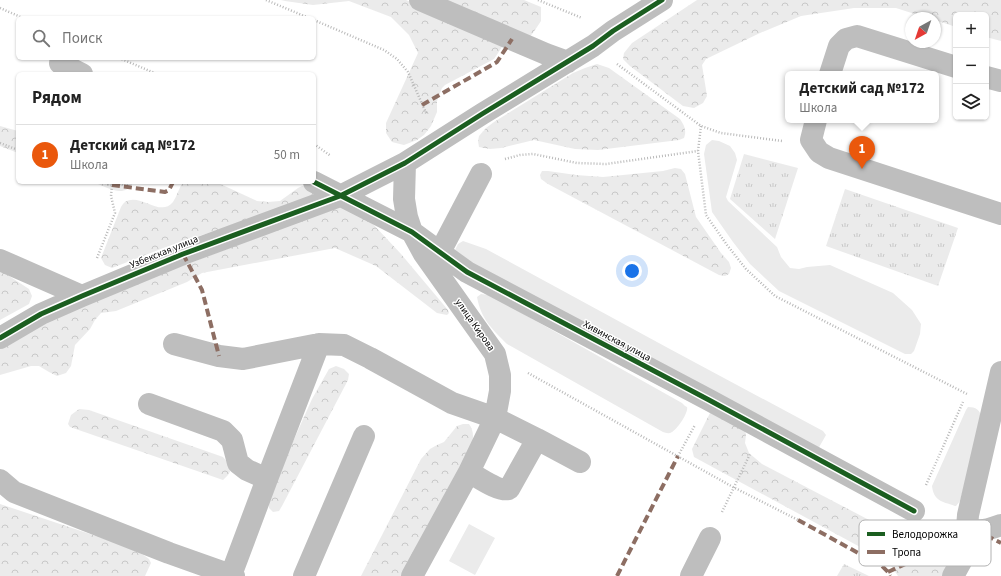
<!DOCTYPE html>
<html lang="ru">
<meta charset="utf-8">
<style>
body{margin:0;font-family:"Source Sans 3",sans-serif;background:#f6f6f6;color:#222}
.controls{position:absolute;right:12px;top:12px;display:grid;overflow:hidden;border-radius:6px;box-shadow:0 1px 3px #0004}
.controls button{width:36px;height:36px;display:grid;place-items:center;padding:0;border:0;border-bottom:1px solid #e0e0e0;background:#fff;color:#222;font:20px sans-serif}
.compass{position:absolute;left:905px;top:12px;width:36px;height:36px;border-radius:50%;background:#fff;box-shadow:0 1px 3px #0004;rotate:220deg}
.you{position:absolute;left:632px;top:271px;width:14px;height:14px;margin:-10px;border:3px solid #fff;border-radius:50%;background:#1a73e8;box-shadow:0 0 0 6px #1a73e833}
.badge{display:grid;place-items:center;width:26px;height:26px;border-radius:50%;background:#ea580c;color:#fff;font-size:13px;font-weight:700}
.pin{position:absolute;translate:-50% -33px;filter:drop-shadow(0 1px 2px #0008)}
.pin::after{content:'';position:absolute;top:21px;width:14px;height:12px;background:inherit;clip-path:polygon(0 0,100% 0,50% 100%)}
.popup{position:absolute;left:785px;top:71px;width:154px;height:52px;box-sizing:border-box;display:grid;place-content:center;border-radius:6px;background:#fff;filter:drop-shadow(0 1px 3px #0005);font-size:13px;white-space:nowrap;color:#767676}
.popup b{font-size:15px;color:#222}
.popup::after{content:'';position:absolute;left:50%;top:100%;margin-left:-8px;border:8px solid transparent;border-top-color:#fff}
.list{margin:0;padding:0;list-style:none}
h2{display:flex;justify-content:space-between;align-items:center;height:52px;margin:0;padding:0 16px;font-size:17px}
h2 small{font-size:13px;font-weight:400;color:#767676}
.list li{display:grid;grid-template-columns:26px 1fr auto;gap:12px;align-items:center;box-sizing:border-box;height:60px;padding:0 16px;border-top:1px solid #e0e0e0}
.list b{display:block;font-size:15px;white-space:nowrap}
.list p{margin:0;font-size:13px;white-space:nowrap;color:#767676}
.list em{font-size:13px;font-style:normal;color:#767676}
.icon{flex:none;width:22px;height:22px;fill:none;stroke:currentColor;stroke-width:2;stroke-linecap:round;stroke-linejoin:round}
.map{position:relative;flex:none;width:1001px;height:576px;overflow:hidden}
.search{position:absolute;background:#fff;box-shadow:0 1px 3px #0004;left:16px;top:16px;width:300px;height:44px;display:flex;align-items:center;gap:10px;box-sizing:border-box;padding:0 14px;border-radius:6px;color:#767676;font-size:15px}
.panel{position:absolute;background:#fff;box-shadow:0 1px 3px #0004;left:16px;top:72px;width:300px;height:112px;border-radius:6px}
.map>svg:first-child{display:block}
.grass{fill:#ebebeb}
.forest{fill:url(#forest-crowns)}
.park{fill:url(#park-tufts)}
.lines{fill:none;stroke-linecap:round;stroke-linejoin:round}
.path{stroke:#b9b9b9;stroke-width:2.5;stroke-dasharray:1 2;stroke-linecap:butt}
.minor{stroke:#bebebe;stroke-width:22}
.quiet{stroke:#8d6e63;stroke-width:4;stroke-dasharray:8 4;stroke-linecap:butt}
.cycleway-casing{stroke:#fff;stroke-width:8}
.cycleway{stroke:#1b5e20;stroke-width:5}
.labels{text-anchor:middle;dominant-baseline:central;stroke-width:3;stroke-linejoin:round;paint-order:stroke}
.street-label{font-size:10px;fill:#000;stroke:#fff}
.key{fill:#fff;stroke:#b2b2b2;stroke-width:1}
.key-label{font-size:11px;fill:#000}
</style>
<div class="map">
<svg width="1001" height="576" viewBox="0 0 1001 576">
<defs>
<pattern id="forest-crowns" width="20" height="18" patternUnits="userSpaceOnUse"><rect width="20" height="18" fill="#ebebeb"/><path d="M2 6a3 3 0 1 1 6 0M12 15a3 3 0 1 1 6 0" fill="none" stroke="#c8c8c8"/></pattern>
<pattern id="park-tufts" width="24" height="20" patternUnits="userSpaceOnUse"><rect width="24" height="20" fill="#ebebeb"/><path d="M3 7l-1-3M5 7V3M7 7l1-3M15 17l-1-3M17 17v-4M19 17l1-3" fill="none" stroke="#c8c8c8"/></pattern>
</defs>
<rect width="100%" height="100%" fill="#fff"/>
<path class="grass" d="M712 140 719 141 730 146 735 153 737 160 726 197 728 201 777 247 781 257 790 268 799 269 807 267 830 265 893 293 912 310 921 324 920 334 914 351 911 354H905L779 291 750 264 733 242 712 212 704 154 706 145Z
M463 241 486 249 668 348 823 431 826 435 818 449 456 259 454 252 458 244Z
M481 294 488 295 511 307 682 403C683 404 686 407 687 407 689 412 677 430 672 432 669 434 666 433 663 432L507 344C492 329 481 319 477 297Z
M968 407C976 407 980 410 982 418L960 501 956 506H955C941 501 934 501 932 486L966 410Z
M469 524 495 538 475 575 449 561Z"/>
<path class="forest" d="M281 0H406L500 40 504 44 494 59 445 85 442 88 437 101V112L431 126 424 135 417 140 404 145 392 142 386 133V123L418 53 409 35 391 17 349 1 313 5 285 1Z
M441 0H524L541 7V21L535 30 529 38Z
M697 0H1001V41L986 37V15H956V27L935 20V18H927L896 8H854L801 16 760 33 706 59 702 65 707 96 703 103 694 108 683 106 630 66 623 59 624 53 632 43Z
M597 64 609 68 680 119C684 125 687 130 684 138L679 140 598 150 575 149 534 140 501 148 490 149 479 147 478 141 479 136 486 128 494 122 573 73 585 68Z
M0 126 18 131V153L0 146Z
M675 168 681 169 685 174 696 217 721 253 729 262 731 268 729 274 725 276 719 275 548 184 541 179 540 175 542 171H548L576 175 603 177 663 171Z
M93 182H133V183C124 199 107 187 93 182Z
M183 182H216L257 201 268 202 280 201 298 188 302 186H311L317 197 166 247 112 268 105 265 101 258 121 207C122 205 123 204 125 202 140 192 160 218 173 202 177 196 179 188 183 182Z
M341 206 372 223 401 254 448 310 449 313 447 315 437 313 376 266 335 248 202 273 187 282 116 311 101 313 95 320 90 329 75 345 71 366 66 373 57 376 49 372 39 366H31L0 375V346L65 310Z
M0 270 29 289 32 296 29 304 0 320Z
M336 366 344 369 349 374 348 380 282 506 279 511 273 512 269 508V500L279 473 312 399 329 369Z
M79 409 89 410 223 457 228 463 231 470 228 475 223 480 70 427 68 424 71 415Z
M711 411 744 425 746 435 745 443 749 453 762 464 894 533 908 534 921 532 936 538 948 549C950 561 949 566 944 576H898L889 563 886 561 694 457 692 449Z
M463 424H469C475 432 473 441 471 450L402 576H361L421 459 430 449 437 445 444 442 457 426Z
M0 504 132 548 145 556 149 559 151 563 145 576H0Z"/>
<path class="park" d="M744 154 798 168 775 239 730 199Z
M845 189 958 228 938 286 826 246Z
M844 564 869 576H837Z"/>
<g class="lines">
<path class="path" d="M266 0 309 18
M538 0 582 18
M0 8 23 18
M314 20 384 50 397 59 408 72 427 115
M119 58 157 74
M617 64 701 126 721 133 782 141
M701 126 698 151 706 215 727 245 746 269 775 296 967 394
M0 143 18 150
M314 144 331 156
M505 159 520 155 533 154 577 163 606 164 698 151
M102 182 112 185
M97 258 115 213 111 196 112 185 113 182
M528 373 733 487 798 520
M678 456 695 425
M926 485 963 402
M722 512 750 454"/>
<path class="minor" d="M420 0 546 54 568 62
M60 63 82 74
M830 74 839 46 846 39 857 36 956 67
M986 77 1001 81
M816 120 811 140 819 152 829 158 1001 214
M405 163 404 199 407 217 412 232 424 254 495 354 500 375V391L495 418 469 472 412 576
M314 182 412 232 467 272 709 400 914 511
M440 252 481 174
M0 260 82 296
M0 338 41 314 82 296 183 254 340 196 405 163 482 114 593 46 613 31 662 0
M174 344 219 356 243 359 319 344
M1001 372 968 515C968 517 967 522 968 524 975 536 992 528 1001 525
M149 404 223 431 232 440 238 463 247 470 267 479
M469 472C478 477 499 492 509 489L537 439
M0 480 14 492 169 553 234 576
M231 575 267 479 319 344 344 345 370 358 452 403 495 418 537 439 580 462
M304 576 364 436
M691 576 710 538
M953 576 978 531"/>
<path class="quiet" d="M422 105 497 62 512 39
M112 185 165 192 169 190 173 182
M183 254 202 290 219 356
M798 520 882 566 888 572 890 576
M888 572 978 531 1001 543
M617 576 678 456"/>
<g class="cycleway-casing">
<path id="cycleway" d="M314 182 412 232 467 272 709 400 914 511
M0 338 41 314 82 296 183 254 340 196 405 163 482 114 593 46 613 31 662 0"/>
</g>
<use href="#cycleway" class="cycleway"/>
</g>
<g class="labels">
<g class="street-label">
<text transform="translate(164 252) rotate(-22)">Узбекская улица</text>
<text transform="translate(475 325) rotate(55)">улица Кирова</text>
<text transform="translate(617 341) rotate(28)">Хивинская улица</text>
</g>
</g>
<rect x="859" y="520" width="132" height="46" rx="6" class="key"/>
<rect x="867" y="532" width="18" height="4" fill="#1b5e20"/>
<rect x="867" y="550" width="18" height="4" fill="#8d6e63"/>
<g class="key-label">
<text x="892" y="538">Велодорожка</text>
<text x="892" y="556">Тропа</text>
</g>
</svg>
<div class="controls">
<button>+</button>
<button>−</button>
<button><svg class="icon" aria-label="layers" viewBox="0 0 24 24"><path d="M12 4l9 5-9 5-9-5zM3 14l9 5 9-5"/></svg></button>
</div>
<svg class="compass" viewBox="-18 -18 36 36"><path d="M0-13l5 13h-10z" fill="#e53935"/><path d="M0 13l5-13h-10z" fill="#767676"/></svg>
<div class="you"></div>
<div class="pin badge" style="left:862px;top:169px">1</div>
<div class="popup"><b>Детский сад №172</b>Школа</div>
<div class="search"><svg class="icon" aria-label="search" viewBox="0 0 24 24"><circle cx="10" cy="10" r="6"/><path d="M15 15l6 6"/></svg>Поиск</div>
<section class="panel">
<h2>Рядом<small></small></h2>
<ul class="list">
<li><span class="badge">1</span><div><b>Детский сад №172</b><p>Школа</p></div><em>50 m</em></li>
</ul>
</section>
</div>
